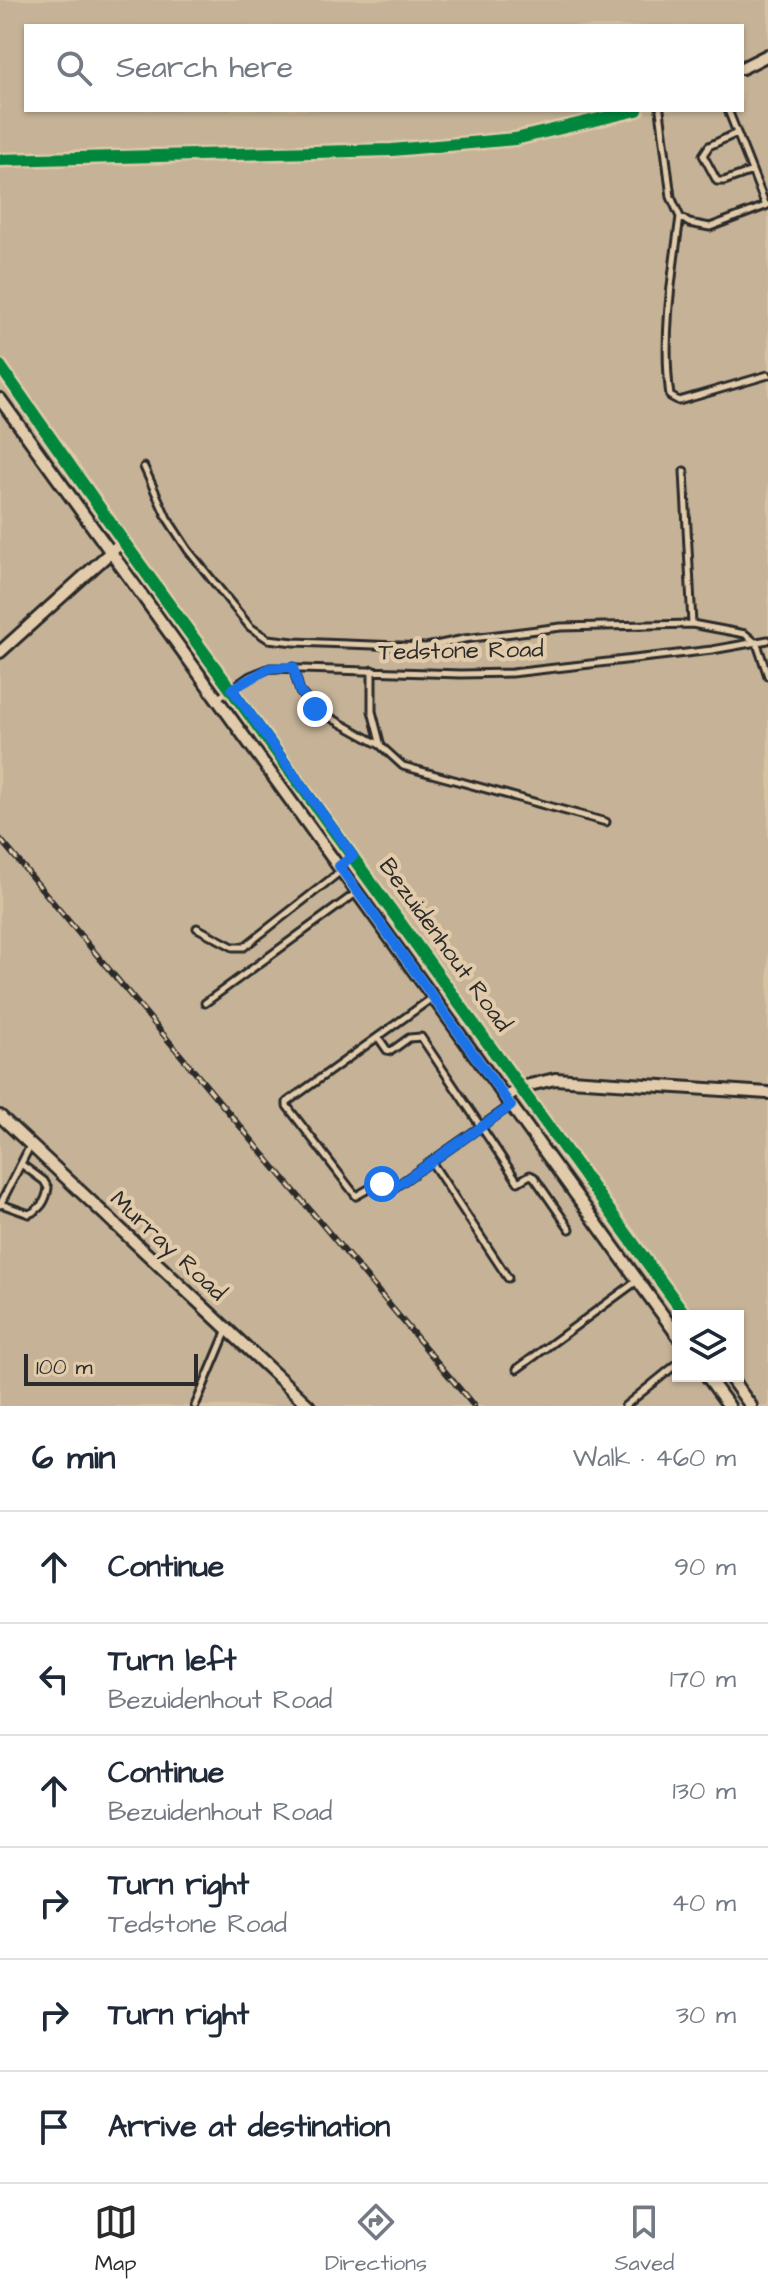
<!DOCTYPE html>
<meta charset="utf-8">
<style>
body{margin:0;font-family:"Architects Daughter",sans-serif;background:#f2f2f3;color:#1f2937}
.controls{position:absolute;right:24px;bottom:24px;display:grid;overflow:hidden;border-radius:0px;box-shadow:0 2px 6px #0004}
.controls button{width:72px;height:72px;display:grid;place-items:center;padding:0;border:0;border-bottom:2px solid #e0e1e3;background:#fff;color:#1f2937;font:40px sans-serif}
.scale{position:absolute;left:24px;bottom:20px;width:174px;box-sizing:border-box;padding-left:8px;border:4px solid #2b2b2b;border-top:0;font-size:22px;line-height:28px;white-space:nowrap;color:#2b2b2b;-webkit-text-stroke:6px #e1cbaa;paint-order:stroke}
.stop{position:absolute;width:24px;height:24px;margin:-18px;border:6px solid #1a73e8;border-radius:50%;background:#fff}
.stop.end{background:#1a73e8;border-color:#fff;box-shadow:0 2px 8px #0008}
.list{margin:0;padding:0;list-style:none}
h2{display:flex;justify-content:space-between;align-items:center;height:104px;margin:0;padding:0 32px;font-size:34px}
h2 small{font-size:26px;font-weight:400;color:#747a83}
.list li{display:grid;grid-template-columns:52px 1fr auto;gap:24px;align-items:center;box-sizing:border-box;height:112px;padding:0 32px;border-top:2px solid #e0e1e3}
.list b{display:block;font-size:30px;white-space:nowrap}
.list p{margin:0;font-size:26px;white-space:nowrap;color:#747a83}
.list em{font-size:26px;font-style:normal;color:#747a83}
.icon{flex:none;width:44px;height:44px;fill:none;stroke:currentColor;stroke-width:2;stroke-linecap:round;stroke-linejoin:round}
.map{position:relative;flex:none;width:768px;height:1406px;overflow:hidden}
.search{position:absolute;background:#fff;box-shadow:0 2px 6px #0004;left:24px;right:24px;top:24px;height:88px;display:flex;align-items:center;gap:20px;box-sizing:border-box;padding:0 28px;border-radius:0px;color:#747a83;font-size:30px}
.sheet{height:776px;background:#fff}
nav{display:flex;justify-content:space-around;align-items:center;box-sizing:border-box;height:112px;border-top:2px solid #e0e1e3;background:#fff;font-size:22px;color:#747a83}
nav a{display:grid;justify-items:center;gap:4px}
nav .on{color:#2b2b2b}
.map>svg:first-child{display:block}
.built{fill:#c6b397;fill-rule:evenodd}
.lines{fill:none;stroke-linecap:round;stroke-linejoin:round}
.lane-casing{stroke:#2b2b2b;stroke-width:11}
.street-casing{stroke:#2b2b2b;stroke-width:16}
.lane{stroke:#e1cbaa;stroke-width:5}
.street{stroke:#e1cbaa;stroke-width:10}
.rail-casing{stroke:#2b2b2b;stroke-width:6}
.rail{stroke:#e1cbaa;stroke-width:3;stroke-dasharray:9;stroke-linecap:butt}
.cycleway-casing{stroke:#e1cbaa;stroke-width:17}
.cycleway{stroke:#00873e;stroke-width:12}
.route{stroke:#1a73e8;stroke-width:10}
.labels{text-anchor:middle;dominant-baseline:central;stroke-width:8;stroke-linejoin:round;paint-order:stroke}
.street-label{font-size:24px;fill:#2b2b2b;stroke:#e1cbaa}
</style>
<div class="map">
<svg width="768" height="1406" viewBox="0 0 768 1406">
<rect width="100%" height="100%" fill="#d6c1a2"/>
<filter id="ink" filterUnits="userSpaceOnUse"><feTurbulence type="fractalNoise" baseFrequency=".0125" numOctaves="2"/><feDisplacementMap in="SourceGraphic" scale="16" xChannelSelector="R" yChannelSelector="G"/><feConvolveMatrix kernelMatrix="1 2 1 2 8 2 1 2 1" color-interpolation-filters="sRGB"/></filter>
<g filter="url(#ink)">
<path class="built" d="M0 0H768V1406H0ZM26 26H742V110H26ZM678 1316H738V1376H678Z"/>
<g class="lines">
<g class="lane-casing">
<path id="lane" d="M660 110 671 197 680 217 689 223 710 227 768 205
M728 110 766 206
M737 133 709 146 703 155 717 181H724L752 171
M680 217C672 275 662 337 670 396L679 401 768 375
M144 467 167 518 188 550 250 627 268 639 294 642 426 647 464 639 561 627 692 624 745 634 757 644 768 676
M684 471 692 624
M293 667 300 692 315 709 380 745
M372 670V711L381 746 403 766 606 822
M218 698 250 676 270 668 461 674 512 673 712 650 768 640
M197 928 233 947H244L341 871
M432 998 287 1102V1106L356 1196 379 1183 388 1192 510 1106
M205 1003 356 893
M378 1037 387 1050 391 1051 409 1038 421 1037 518 1182 530 1175 534 1177 570 1229
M432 1163 508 1278
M1 1204 29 1214C40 1209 46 1202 48 1188L44 1181 21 1164
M0 1205 30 1146
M517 1369 637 1281
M195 1406 227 1330
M625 1406 678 1363"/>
</g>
<g class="street-casing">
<path id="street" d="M742 68 768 55
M0 160 392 150 515 139 637 110
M0 366 123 541 686 1316
M0 399 678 1336
M0 652 123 541
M505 1098 521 1087 555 1079 768 1093
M0 1116 309 1406
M707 1376 729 1406
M729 1376 751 1406"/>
</g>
<use href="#lane" class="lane"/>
<use href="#street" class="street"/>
<g class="rail-casing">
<path id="rail" d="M0 839 474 1406"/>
</g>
<use href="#rail" class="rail"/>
<g class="cycleway-casing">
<path id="cycleway" d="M0 160 392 150 515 139 637 110
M0 366 123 541 686 1316"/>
</g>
<use href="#cycleway" class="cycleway"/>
</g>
</g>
<g class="lines" filter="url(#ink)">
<path class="route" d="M315 709 300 692 293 667 270 668 232 689 353 856 339 866 511 1106 388 1192 382 1184"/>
</g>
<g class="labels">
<g class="street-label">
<text transform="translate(461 651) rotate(-1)">Tedstone Road</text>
<text transform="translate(445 945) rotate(54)">Bezuidenhout Road</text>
<text transform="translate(168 1246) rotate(43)">Murray Road</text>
</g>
</g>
</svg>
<div class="controls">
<button><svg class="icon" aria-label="layers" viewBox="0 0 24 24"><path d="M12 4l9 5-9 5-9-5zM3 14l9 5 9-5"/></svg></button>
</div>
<div class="scale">100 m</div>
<div class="stop" style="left:382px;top:1184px"></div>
<div class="stop end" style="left:315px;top:709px"></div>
<div class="search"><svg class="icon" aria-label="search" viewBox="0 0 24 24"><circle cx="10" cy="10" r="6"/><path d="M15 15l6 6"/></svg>Search here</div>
</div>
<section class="sheet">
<h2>6 min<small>Walk · 460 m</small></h2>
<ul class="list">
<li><svg class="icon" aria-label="ahead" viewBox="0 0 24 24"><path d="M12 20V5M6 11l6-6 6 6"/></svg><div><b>Continue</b></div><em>90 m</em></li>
<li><svg class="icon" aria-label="left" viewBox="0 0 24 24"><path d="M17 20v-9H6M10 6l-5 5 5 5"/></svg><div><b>Turn left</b><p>Bezuidenhout Road</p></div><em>170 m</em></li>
<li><svg class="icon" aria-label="ahead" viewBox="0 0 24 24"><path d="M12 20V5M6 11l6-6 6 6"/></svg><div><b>Continue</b><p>Bezuidenhout Road</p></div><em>130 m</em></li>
<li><svg class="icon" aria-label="right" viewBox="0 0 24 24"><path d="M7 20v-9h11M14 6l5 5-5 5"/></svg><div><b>Turn right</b><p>Tedstone Road</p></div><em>40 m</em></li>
<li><svg class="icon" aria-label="right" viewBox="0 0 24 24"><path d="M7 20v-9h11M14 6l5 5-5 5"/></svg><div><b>Turn right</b></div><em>30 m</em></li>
<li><svg class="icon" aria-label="arrive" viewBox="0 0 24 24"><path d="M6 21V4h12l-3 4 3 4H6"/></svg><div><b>Arrive at destination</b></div></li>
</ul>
</section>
<nav>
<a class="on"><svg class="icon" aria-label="map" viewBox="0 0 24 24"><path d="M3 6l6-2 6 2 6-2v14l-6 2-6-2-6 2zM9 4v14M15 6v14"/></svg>Map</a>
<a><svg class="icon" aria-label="directions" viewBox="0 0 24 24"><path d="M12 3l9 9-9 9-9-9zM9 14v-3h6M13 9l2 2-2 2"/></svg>Directions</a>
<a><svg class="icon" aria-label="saved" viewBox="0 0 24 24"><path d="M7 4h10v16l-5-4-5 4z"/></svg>Saved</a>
</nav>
